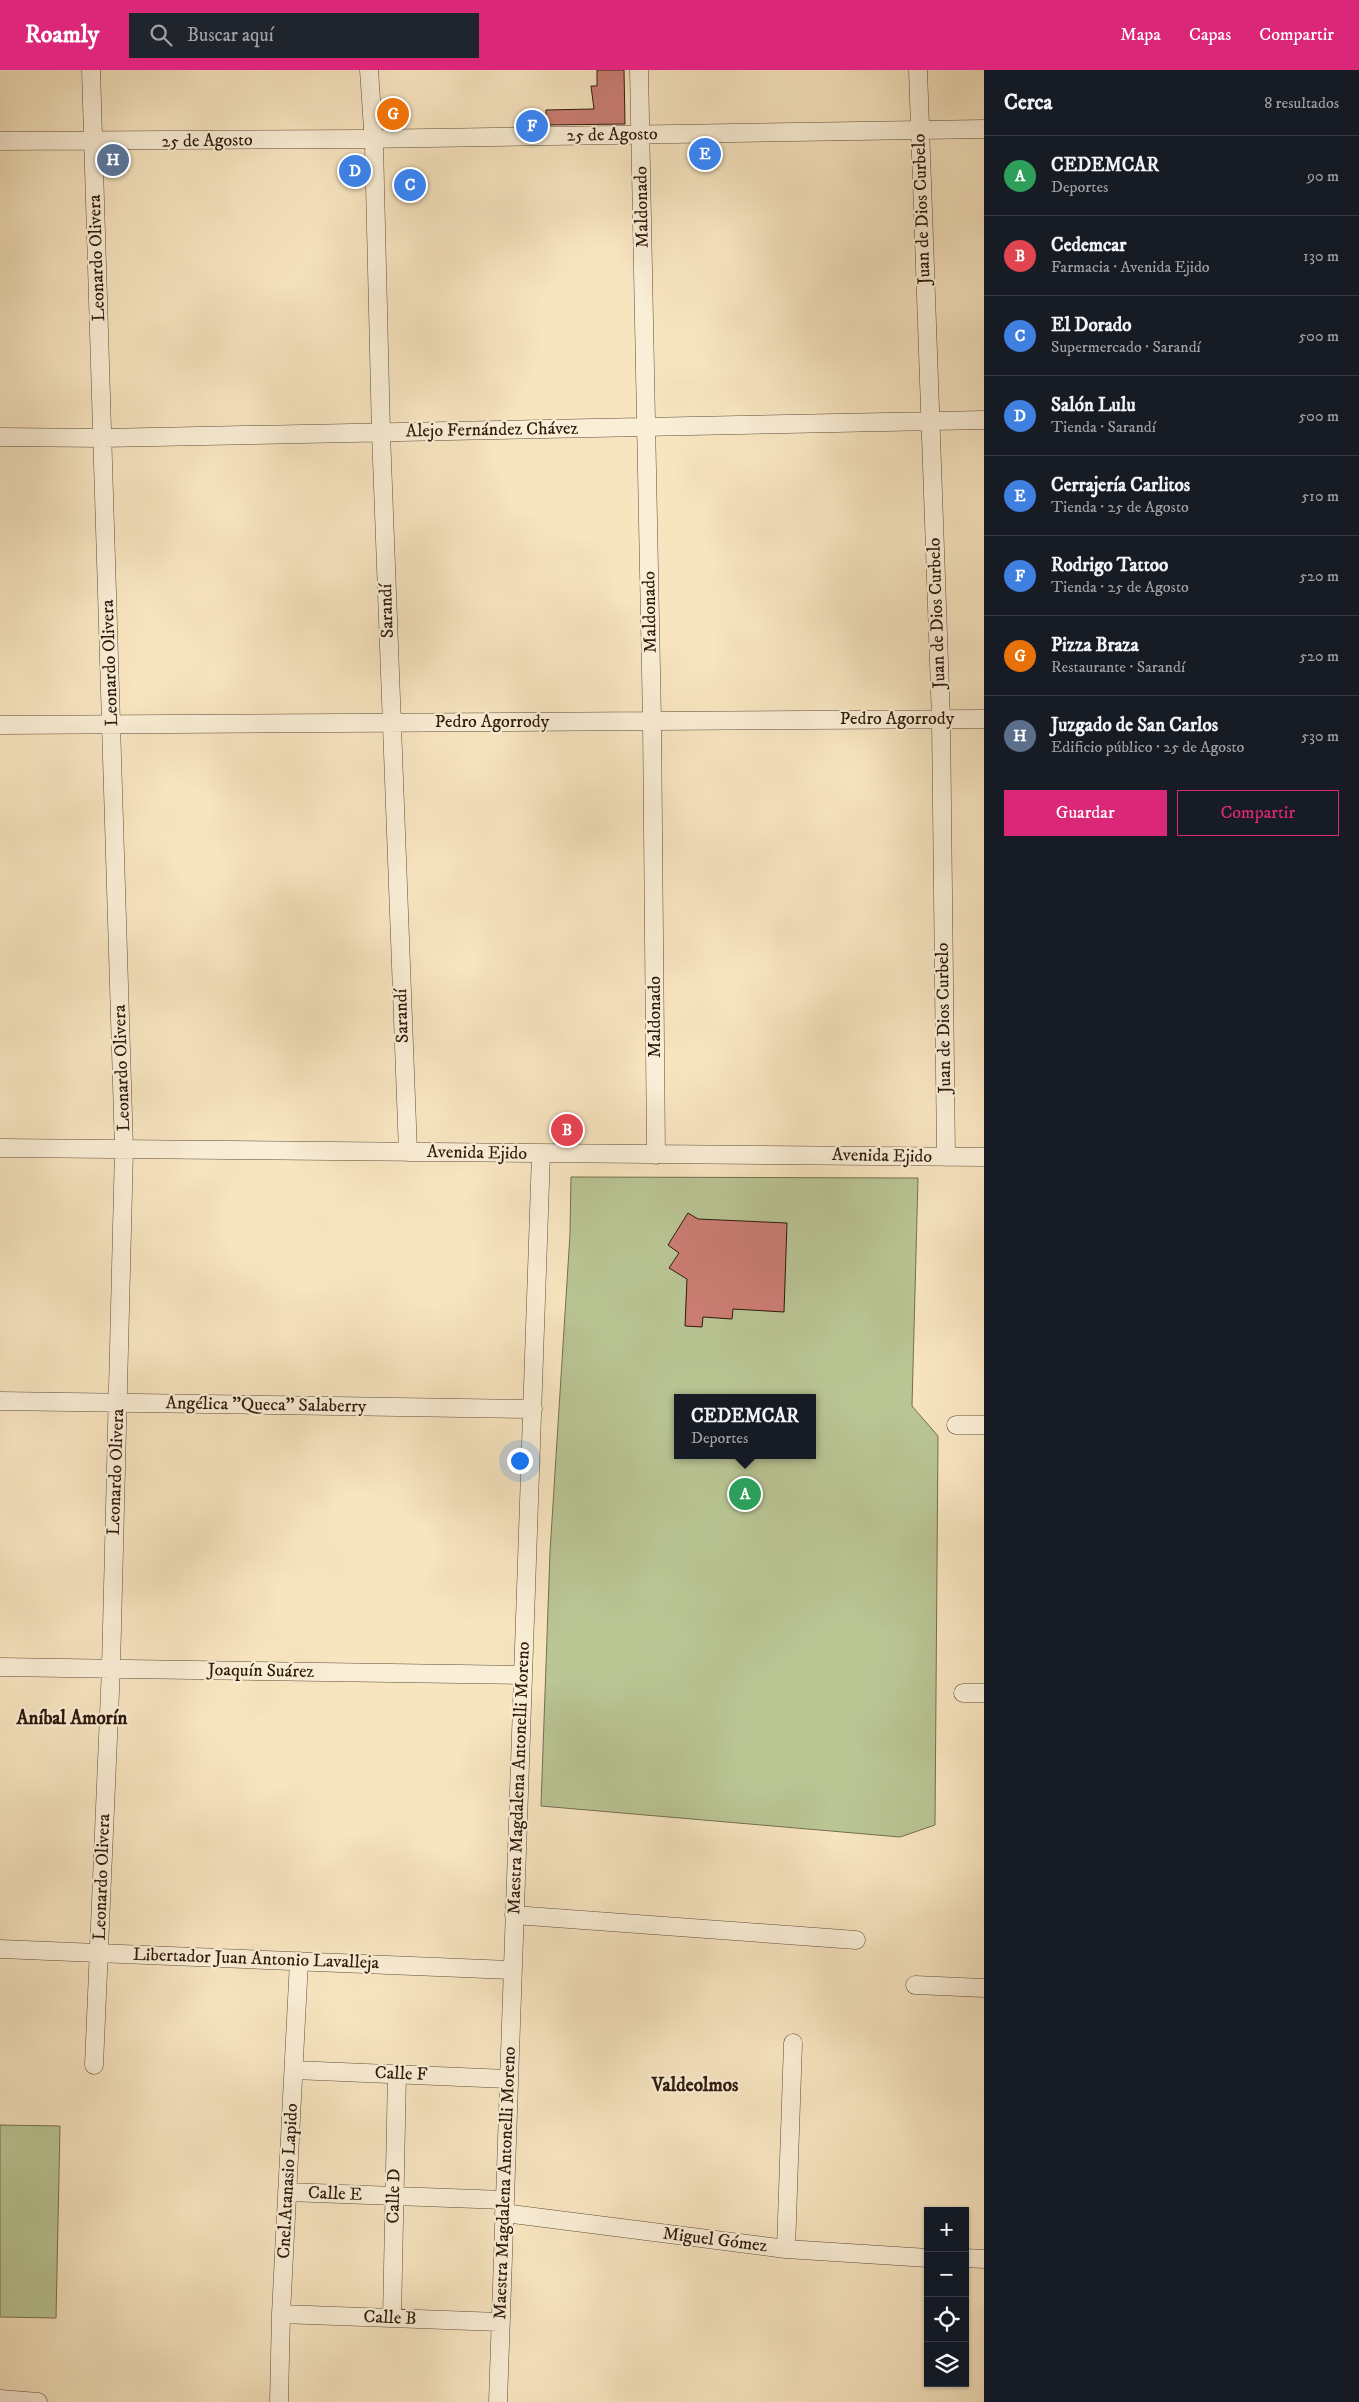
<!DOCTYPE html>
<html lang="es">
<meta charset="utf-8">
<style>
body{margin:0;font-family:"IM FELL DW Pica",serif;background:#20242c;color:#f1f3f6}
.controls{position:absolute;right:15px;bottom:15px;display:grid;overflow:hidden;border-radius:0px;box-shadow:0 1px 4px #0004}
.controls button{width:45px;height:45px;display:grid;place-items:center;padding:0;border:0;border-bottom:1px solid #363941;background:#171b24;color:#f1f3f6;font:25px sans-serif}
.you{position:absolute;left:519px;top:1390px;width:18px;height:18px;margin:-12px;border:4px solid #fff;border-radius:50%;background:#1a73e8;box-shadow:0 0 0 8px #1a73e833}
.badge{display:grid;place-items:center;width:32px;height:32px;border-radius:50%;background:#db2777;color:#fff;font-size:16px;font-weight:700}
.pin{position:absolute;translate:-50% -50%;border:2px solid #fff;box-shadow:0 1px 5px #0006}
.popup{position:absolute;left:674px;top:1324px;width:142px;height:65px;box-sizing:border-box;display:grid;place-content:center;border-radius:0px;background:#171b24;filter:drop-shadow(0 1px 4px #0005);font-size:16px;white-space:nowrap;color:#9ea1a6}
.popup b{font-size:19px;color:#f1f3f6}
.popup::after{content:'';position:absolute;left:50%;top:100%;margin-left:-10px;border:10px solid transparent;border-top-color:#171b24}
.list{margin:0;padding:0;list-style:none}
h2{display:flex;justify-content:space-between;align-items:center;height:65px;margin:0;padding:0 20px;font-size:21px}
h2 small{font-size:16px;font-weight:400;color:#9ea1a6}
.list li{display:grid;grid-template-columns:32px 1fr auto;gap:15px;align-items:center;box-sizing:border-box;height:80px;padding:0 20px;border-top:1px solid #363941}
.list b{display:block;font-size:19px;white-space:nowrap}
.list p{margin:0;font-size:16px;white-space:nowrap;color:#9ea1a6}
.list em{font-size:16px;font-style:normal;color:#9ea1a6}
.actions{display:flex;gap:10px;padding:15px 20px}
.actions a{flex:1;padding:11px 0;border:1px solid #db2777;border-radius:0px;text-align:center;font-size:18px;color:#db2777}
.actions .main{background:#db2777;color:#fff}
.icon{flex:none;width:28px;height:28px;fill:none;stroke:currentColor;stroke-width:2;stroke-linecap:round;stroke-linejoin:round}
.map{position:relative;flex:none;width:984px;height:2332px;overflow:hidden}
header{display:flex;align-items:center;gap:30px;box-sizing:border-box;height:70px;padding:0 25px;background:#db2777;color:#fff}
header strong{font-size:24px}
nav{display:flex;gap:28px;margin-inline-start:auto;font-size:18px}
.search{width:350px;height:45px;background:#20242c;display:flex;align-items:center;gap:12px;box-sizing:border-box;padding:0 18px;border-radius:0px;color:#9ea1a6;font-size:19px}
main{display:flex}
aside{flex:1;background:#171b24}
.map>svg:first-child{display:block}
.green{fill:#bac594;stroke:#746f50;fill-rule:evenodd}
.building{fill:#cc7e74;stroke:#2d190c}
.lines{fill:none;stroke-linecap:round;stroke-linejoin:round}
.minor-casing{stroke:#604c39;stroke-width:19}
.minor{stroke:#faeed6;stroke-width:18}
.labels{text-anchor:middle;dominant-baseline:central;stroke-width:4.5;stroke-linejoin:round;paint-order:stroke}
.street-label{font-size:18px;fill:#2d190c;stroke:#faeed6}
.neighbourhood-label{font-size:19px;font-weight:bold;fill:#2d190c;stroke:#faeed6}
</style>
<header>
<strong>Roamly</strong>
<div class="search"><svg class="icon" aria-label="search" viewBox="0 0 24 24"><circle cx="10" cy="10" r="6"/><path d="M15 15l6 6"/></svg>Buscar aquí</div>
<nav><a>Mapa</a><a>Capas</a><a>Compartir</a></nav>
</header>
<main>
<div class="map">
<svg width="984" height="2332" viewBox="0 0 984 2332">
<rect width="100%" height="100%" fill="#f7e5c0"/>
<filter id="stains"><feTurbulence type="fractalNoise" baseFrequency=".004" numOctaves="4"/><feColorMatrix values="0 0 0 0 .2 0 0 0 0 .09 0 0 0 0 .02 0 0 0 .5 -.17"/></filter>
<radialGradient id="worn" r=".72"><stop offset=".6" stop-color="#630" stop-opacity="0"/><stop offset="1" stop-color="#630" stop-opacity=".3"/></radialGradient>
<path class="green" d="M571 1107 918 1108 912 1336 938 1366 935 1755 900 1767 541 1736 550 1482 570 1164ZM678 1328H812V1385H678Z
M0 2055 60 2056 56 2248 0 2247Z"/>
<path class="building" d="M597 0H624L625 54 546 55V40L594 39 591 16H597Z
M688 1143 698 1149 787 1153 784 1242 733 1239 732 1249 703 1247 702 1257 685 1256 687 1209 669 1198 679 1183 668 1175Z"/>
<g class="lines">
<g class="minor-casing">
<path id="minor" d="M91 0 124 1079 111 1598 94 1995
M369 0 374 74 381 363 408 1082
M639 0 652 651 656 1085
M918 0 941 649 946 1087
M0 71 363 69 984 59
M0 367 103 368 984 350
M0 655 984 649
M0 1078 984 1087
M0 1331 533 1339
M956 1355H984
M0 1597 523 1605
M963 1623H984
M514 1845 856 1870
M0 1879 512 1900
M915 1915 984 1918
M294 2000 508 2009
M287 2122 504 2130
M504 2143 786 2179 928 2188
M786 2179 793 1973
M965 2188 984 2189
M281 2244 500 2252
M392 2248 397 2004
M0 2329 38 2332
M279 2332 281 2244 299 1891
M498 2332 541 1084"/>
</g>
<use href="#minor" class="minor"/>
</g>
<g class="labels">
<g class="street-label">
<text transform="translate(612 65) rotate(-1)">25 de Agosto</text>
<text transform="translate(207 71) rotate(-1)">25 de Agosto</text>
<text transform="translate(642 137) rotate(-91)">Maldonado</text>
<text transform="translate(922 139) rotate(-92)">Juan de Dios Curbelo</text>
<text transform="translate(97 188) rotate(-92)">Leonardo Olivera</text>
<text transform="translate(492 360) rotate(-1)">Alejo Fernández Chávez</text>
<text transform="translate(387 541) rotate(-92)">Sarandí</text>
<text transform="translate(650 542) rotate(-91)">Maldonado</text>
<text transform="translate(937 543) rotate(-92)">Juan de Dios Curbelo</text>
<text transform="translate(110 593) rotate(-92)">Leonardo Olivera</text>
<text x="897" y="649">Pedro Agorrody</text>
<text x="492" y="652">Pedro Agorrody</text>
<text transform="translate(402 946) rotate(-92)">Sarandí</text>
<text transform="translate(655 947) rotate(-90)">Maldonado</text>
<text transform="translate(944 948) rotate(-91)">Juan de Dios Curbelo</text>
<text transform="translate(122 998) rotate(-92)">Leonardo Olivera</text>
<text transform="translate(477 1083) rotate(1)">Avenida Ejido</text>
<text transform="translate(882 1086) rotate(1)">Avenida Ejido</text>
<text transform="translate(266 1335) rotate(1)">Angélica "Queca" Salaberry</text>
<text transform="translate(116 1402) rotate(-88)">Leonardo Olivera</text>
<text transform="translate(261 1601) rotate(1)">Joaquín Suárez</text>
<text transform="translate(519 1708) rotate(-88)">Maestra Magdalena Antonelli Moreno</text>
<text transform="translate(102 1807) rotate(-88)">Leonardo Olivera</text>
<text transform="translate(256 1889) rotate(2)">Libertador Juan Antonio Lavalleja</text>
<text transform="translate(401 2004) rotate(2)">Calle F</text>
<text transform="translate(288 2111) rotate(-87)">Cnel.Atanasio Lapido</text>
<text transform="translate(505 2113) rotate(-88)">Maestra Magdalena Antonelli Moreno</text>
<text transform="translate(335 2124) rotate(2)">Calle E</text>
<text transform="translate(394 2126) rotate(-89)">Calle D</text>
<text transform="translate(715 2170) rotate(7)">Miguel Gómez</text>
<text transform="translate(390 2248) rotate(2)">Calle B</text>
</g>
<g class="neighbourhood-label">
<text x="72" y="1648">Aníbal Amorín</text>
<text x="695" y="2015">Valdeolmos</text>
</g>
</g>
<rect width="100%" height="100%" filter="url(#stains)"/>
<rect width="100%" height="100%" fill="url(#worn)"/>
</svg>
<div class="controls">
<button>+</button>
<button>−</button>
<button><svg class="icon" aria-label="locate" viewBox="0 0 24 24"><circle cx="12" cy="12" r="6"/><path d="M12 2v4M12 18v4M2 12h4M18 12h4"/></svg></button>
<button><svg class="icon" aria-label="layers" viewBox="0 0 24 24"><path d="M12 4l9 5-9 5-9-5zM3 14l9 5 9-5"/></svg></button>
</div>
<div class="you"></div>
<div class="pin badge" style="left:745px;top:1424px;background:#2e9e5b">A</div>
<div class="popup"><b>CEDEMCAR</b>Deportes</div>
<div class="pin badge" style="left:567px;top:1060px;background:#e0444e">B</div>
<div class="pin badge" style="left:410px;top:115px;background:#3f7fe0">C</div>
<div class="pin badge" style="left:355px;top:101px;background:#3f7fe0">D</div>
<div class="pin badge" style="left:705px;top:84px;background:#3f7fe0">E</div>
<div class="pin badge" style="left:532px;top:56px;background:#3f7fe0">F</div>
<div class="pin badge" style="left:393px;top:44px;background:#e8710a">G</div>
<div class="pin badge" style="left:113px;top:90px;background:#5c6f8a">H</div>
</div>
<aside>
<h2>Cerca<small>8 resultados</small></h2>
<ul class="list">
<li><span class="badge" style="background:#2e9e5b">A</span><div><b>CEDEMCAR</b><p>Deportes</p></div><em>90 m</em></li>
<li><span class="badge" style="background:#e0444e">B</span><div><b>Cedemcar</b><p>Farmacia · Avenida Ejido</p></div><em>130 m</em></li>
<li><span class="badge" style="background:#3f7fe0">C</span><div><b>El Dorado</b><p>Supermercado · Sarandí</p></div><em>500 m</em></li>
<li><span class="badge" style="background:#3f7fe0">D</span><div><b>Salón Lulu</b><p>Tienda · Sarandí</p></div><em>500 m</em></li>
<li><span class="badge" style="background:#3f7fe0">E</span><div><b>Cerrajería Carlitos</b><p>Tienda · 25 de Agosto</p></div><em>510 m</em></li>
<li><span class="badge" style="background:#3f7fe0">F</span><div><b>Rodrigo Tattoo</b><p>Tienda · 25 de Agosto</p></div><em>520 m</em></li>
<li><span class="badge" style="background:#e8710a">G</span><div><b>Pizza Braza</b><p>Restaurante · Sarandí</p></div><em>520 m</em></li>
<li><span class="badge" style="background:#5c6f8a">H</span><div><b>Juzgado de San Carlos</b><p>Edificio público · 25 de Agosto</p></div><em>530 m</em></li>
</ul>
<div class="actions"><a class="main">Guardar</a><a>Compartir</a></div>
</aside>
</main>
